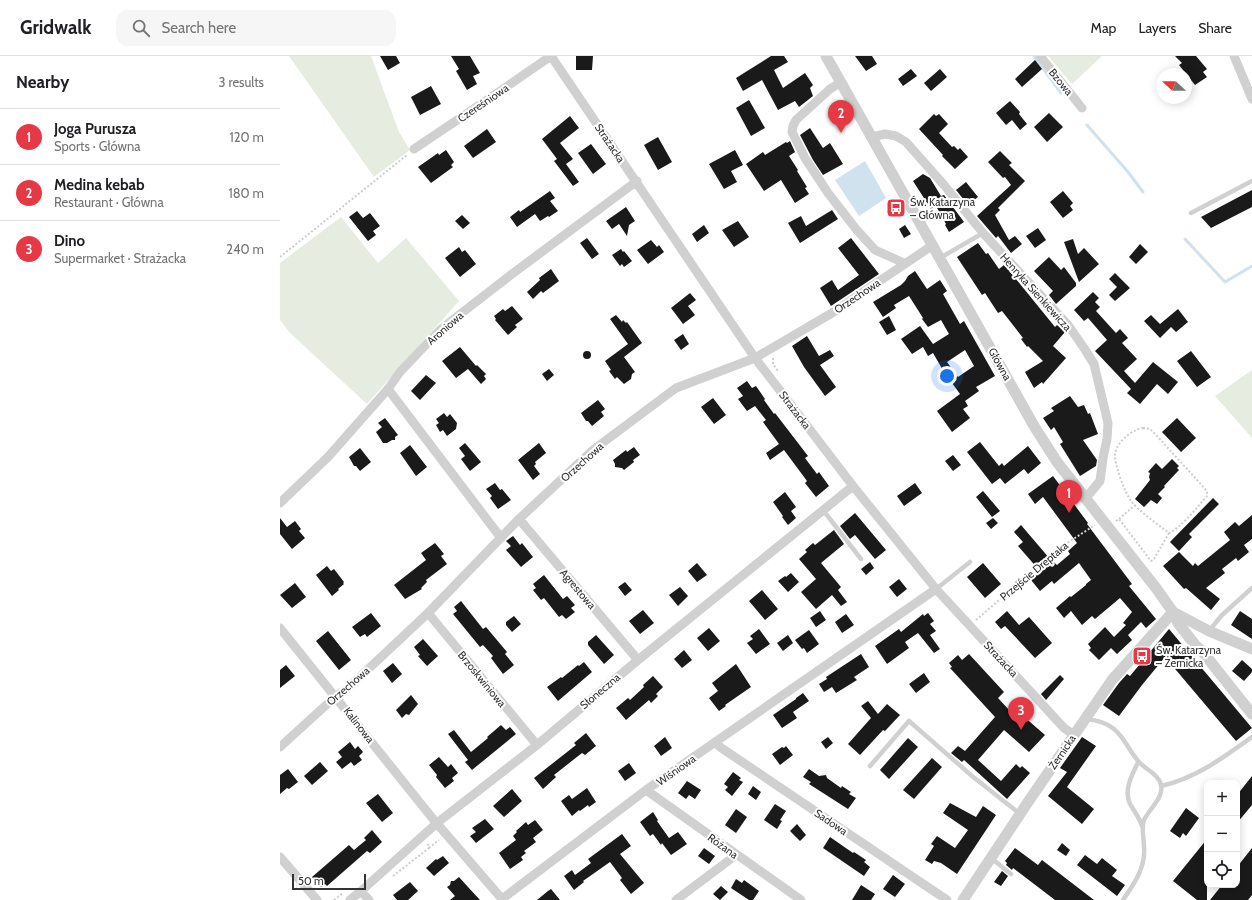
<!DOCTYPE html>
<meta charset="utf-8">
<style>
body{margin:0;font-family:Cabin,sans-serif;background:#f6f6f6;color:#202124}
.controls{position:absolute;right:12px;bottom:12px;display:grid;overflow:hidden;border-radius:8px;box-shadow:0 2px 10px #0003}
.controls button{width:36px;height:36px;display:grid;place-items:center;padding:0;border:0;border-bottom:1px solid #e0e0e0;background:#fff;color:#202124;font:20px sans-serif}
.compass{position:absolute;left:876px;top:12px;width:36px;height:36px;border-radius:50%;background:#fff;box-shadow:0 2px 10px #0003;rotate:291deg}
.scale{position:absolute;left:12px;bottom:10px;width:74px;box-sizing:border-box;padding-left:4px;border:2px solid #333;border-top:0;font-size:11px;line-height:14px;white-space:nowrap;color:#333;-webkit-text-stroke:3px #fff;paint-order:stroke}
.you{position:absolute;left:667px;top:320px;width:14px;height:14px;margin:-10px;border:3px solid #fff;border-radius:50%;background:#1a73e8;box-shadow:0 0 0 6px #1a73e833}
.badge{display:grid;place-items:center;width:26px;height:26px;border-radius:50%;background:#e63946;color:#fff;font-size:13px;font-weight:700}
.pin{position:absolute;translate:-50% -33px;filter:drop-shadow(0 1px 2px #0008)}
.pin::after{content:'';position:absolute;top:21px;width:14px;height:12px;background:inherit;clip-path:polygon(0 0,100% 0,50% 100%)}
.list{margin:0;padding:0;list-style:none}
h2{display:flex;justify-content:space-between;align-items:center;height:52px;margin:0;padding:0 16px;font-size:17px}
h2 small{font-size:13px;font-weight:400;color:#757577}
.list li{display:grid;grid-template-columns:26px 1fr auto;gap:12px;align-items:center;box-sizing:border-box;height:56px;padding:0 16px;border-top:1px solid #e0e0e0}
.list b{display:block;font-size:15px;white-space:nowrap}
.list p{margin:0;font-size:13px;white-space:nowrap;color:#757577}
.list em{font-size:13px;font-style:normal;color:#757577}
.icon{flex:none;width:22px;height:22px;fill:none;stroke:currentColor;stroke-width:2;stroke-linecap:round;stroke-linejoin:round}
.map{position:relative;flex:none;width:972px;height:844px;overflow:hidden}
header{display:flex;align-items:center;gap:24px;box-sizing:border-box;height:56px;padding:0 20px;background:#fff;border-bottom:1px solid #e0e0e0}
header strong{font-size:19px}
nav{display:flex;gap:22px;margin-inline-start:auto;font-size:14px}
.search{width:280px;height:36px;background:#f6f6f6;display:flex;align-items:center;gap:10px;box-sizing:border-box;padding:0 14px;border-radius:12px;color:#757577;font-size:15px}
main{display:flex}
aside{flex:1;background:#fff}
.map>svg:first-child{display:block}
.green{fill:#e6ecdf}
.water{fill:#cfe2ee}
.lines{fill:none;stroke-linecap:round;stroke-linejoin:round}
.stream{stroke:#cfe2ee;stroke-width:3}
.building{fill:#1a1a1a;fill-rule:evenodd}
.path{stroke:#cdcdcd;stroke-width:2;stroke-dasharray:2 2;stroke-linecap:butt}
.service{stroke:#d0d0d0;stroke-width:4.5}
.minor{stroke:#d0d0d0;stroke-width:9}
.tertiary{stroke:#d0d0d0;stroke-width:11}
.labels{text-anchor:middle;dominant-baseline:central;stroke-width:4;stroke-linejoin:round;paint-order:stroke}
.street-label{font-size:11px;fill:#333;stroke:#fff}
.poi-label{font-size:11px;fill:#333;stroke:#fff;text-anchor:start}
</style>
<header>
<strong>Gridwalk</strong>
<div class="search"><svg class="icon" aria-label="search" viewBox="0 0 24 24"><circle cx="10" cy="10" r="6"/><path d="M15 15l6 6"/></svg>Search here</div>
<nav><a>Map</a><a>Layers</a><a>Share</a></nav>
</header>
<main>
<aside>
<h2>Nearby<small>3 results</small></h2>
<ul class="list">
<li><span class="badge">1</span><div><b>Joga Purusza</b><p>Sports · Główna</p></div><em>120 m</em></li>
<li><span class="badge">2</span><div><b>Medina kebab</b><p>Restaurant · Główna</p></div><em>180 m</em></li>
<li><span class="badge">3</span><div><b>Dino</b><p>Supermarket · Strażacka</p></div><em>240 m</em></li>
</ul>
</aside>
<div class="map">
<svg width="972" height="844" viewBox="0 0 972 844">
<rect width="100%" height="100%" fill="#fff"/>
<path class="green" d="M9 0H91L119 76 130 94 94 121Z
M768 0H822L792 28Z
M61 161 98 207 126 182 179 245 87 348 10 277 0 264V207Z
M972 314V382L935 340Z"/>
<path class="water" d="M585 105 606 142 579 160 555 124Z"/>
<g class="lines">
<path class="stream" d="M754 0 781 37
M807 69 848 116 863 136
M905 183 945 226 972 210"/>
</g>
<path class="building" d="M100 0H116L120 7 108 14Z
M171 0H190L200 17 193 20 197 28 187 34 176 15 179 13Z
M296 0H313L312 14H296Z
M491 0H504L508 6 494 14 503 32 525 17 533 29 530 32 533 40 519 51 515 45 498 54 482 24 463 35 456 22Z
M575 0H592L597 8 586 15Z
M895 0H916L927 13 923 16 927 21 915 29 899 9 902 7Z
M755 4 762 13 742 31 735 23Z
M631 13 637 20 623 30 618 23Z
M660 13 667 21 651 35 644 27Z
M151 30 161 48 140 59 131 41Z
M469 44 485 72 471 80 456 52Z
M730 45 740 56 739 58 747 68 740 74 732 64 726 69 716 57Z
M769 57 783 71 767 86 754 71Z
M654 58 656 60 659 58 668 68 659 77 672 91 674 90 678 94 680 92 688 101 675 113 662 100 663 99 639 73Z
M290 60 299 72 280 87 293 103 286 108 299 126 293 130 274 105 277 103 262 83Z
M530 72 543 92 550 87 563 108 543 119 533 104 520 79Z
M207 73 216 86 193 102 184 90Z
M378 81 392 106 378 114 364 89Z
M510 85 515 96 509 100 518 114 517 115 527 131 525 132 529 138 515 147 501 124 484 135 466 108 483 96 485 99 506 86 507 87Z
M311 88 326 108 313 118 298 97Z
M166 94 174 106 171 109 173 111 151 127 138 111 158 97 159 99Z
M455 94 463 109 451 115 457 126 444 133 429 108Z
M720 95 732 107 729 109 745 125 718 152 720 154 715 159 729 184 735 180 742 188 731 197 718 180 716 182 697 160 731 129 725 121 723 122 708 106Z
M643 118 650 122 661 140 664 139 684 166 669 176 665 169 666 168 656 150 651 153 633 125Z
M686 126 698 141 688 149 676 134Z
M972 134V151L931 172 921 161Z
M270 135 275 142 270 145 278 155 269 161 268 160 260 165 255 158 237 171 230 161 239 154 240 156Z
M783 135 793 147 790 150 793 154 783 162 770 146Z
M346 151 355 165 349 169 347 180 339 168 332 173 326 165Z
M552 154 558 163 520 187 508 167 521 160 526 170Z
M77 155 83 162 90 157 100 170 93 175 96 179 88 185 69 161Z
M182 159 190 167 183 173 175 165Z
M458 165 469 181 454 191 442 174Z
M424 169 429 177 417 186 412 178Z
M625 169 631 178 624 182 619 173Z
M758 172 766 184 755 192 746 180Z
M307 182 319 198 312 203 300 187Z
M571 182 599 218 551 250 540 232 552 224 558 234 579 219 558 192Z
M793 183 798 198 804 192 819 208 799 226 784 186Z
M371 184 377 191 379 189 384 196 368 208 357 194Z
M698 187 706 198 708 197 719 213 724 209 727 212 775 271 777 269 785 276 773 290 786 302 763 328 762 326 754 332 745 316 763 305 748 290 747 291 741 283 743 282 722 255 718 257 705 237 702 239 677 201Z
M860 188 868 196 856 208 849 201Z
M179 191 182 196 185 194 196 208 180 221 165 202Z
M341 193 343 196 344 195 352 205 344 211 342 208 340 210 332 199Z
M769 201 781 214 784 211 796 227V230L776 248 769 239 773 235 754 215Z
M271 213 279 225 263 237 261 235 253 243 247 236 260 224 259 222Z
M635 215 647 233 660 224 667 235 663 238 680 268 684 265 715 320 696 331 699 335 685 345 688 350 683 353 690 362 672 376 657 355 680 338 664 316 653 297 648 300 643 291 632 298 621 283 640 270 653 288 669 278 661 264 648 271 642 263 643 262 629 240 614 249 616 252 603 261 593 246 621 229 625 225 628 220ZM685 294 694 310 678 321 667 306Z
M835 217 850 232 835 245 829 239 837 231 829 223Z
M813 236 819 242 815 246 820 251 816 255 836 277 840 273 848 282 842 287 857 303 844 315 855 327 873 306 898 326 888 338 877 328 860 348 847 337 851 333 815 295 827 284 808 262 804 265 794 254Z
M410 237 416 244 408 250 415 259 403 268 391 252Z
M232 250 243 263 235 269 237 271 228 279 215 264 216 263 214 260 223 253 225 255Z
M898 253 908 266 896 276 891 271 880 282 864 265 871 259 880 268Z
M336 259 342 266 343 264 346 267 347 266 362 287 344 301 355 316 352 318 351 323 344 328 337 321 335 323 329 315 331 314 325 305 348 288 330 263Z
M609 260 616 274 607 279 599 266Z
M403 278 409 288 401 294 394 284Z
M527 280 539 300 550 294 554 300 540 309 556 331 545 340 524 311 512 290Z
M180 291 196 310 197 309 206 318 204 320 206 323 201 328 188 313 176 322 162 305Z
M303 299a4 4 0 1 1 8 0a4 4 0 1 1-8 0Z
M911 295 931 321 917 331 897 305Z
M269 313 274 319 267 325 262 318Z
M146 319 156 327 140 344 131 335Z
M467 325 472 332 476 330 485 343 484 344 494 358 495 357 528 400 525 402 537 418 539 416 549 430 536 441 525 427 527 425 504 394 490 404 486 397 499 388 483 366 486 364 475 350 467 355 458 343 463 340 457 332Z
M790 340 798 351 804 349 808 358 810 357 818 378 803 384 817 404 816 410 800 420 780 388 783 386 774 371 771 374 763 362 774 355 771 352Z
M433 342 446 359 434 368 421 351Z
M318 344 325 353 321 356 324 360 312 370 308 365H306L301 357Z
M164 357 167 361 170 358 177 367 176 373 167 380 163 374 160 376 156 369 159 367 156 363Z
M105 362 118 379 115 381V384H112L107 387H103L96 376 102 371 98 367Z
M897 362 916 382 901 396 882 376Z
M700 386 719 410 722 407 724 410 748 390 761 407 748 418 744 413 725 428 720 422 712 428 687 396Z
M185 387 201 406 190 415 181 403 185 400 179 392Z
M259 387 266 397 255 406 256 408 254 410 260 418 253 424 238 404Z
M130 389 147 411 136 420 120 397Z
M354 391 360 399 353 404 354 406 344 414 342 412 335 411V408L333 404 346 394 347 396Z
M80 392 91 406 80 415 76 410H74L69 401Z
M673 399 681 409 673 415 665 405Z
M892 403 899 410 897 412 899 414 884 430 885 431 878 438 882 442 877 448 871 444 864 451 855 443 870 424 869 421 870 417 868 416 876 407 882 413Z
M773 420 808 467 807 468 852 528 849 530 876 563 866 572 861 566 848 579 852 584 837 598 831 592 819 604 809 594 811 592 808 588 825 571 834 581 846 569 843 567 852 556 840 542 815 563 812 560 802 569 791 555 784 562 776 552 790 540 791 541 806 529V528L811 524 799 507 774 528 772 525 760 535 751 524 759 517 758 515 759 514 738 490 743 486 734 476 741 469 770 503 777 509 790 498 788 495 797 487 763 441 755 448 748 438Z
M215 427 220 434 222 433 231 444 218 453 210 442 212 440 206 433Z
M635 427 642 437 624 450 617 440Z
M703 435 720 455 712 461 696 441Z
M505 436 516 451 511 455 516 462 508 469 502 461 503 460 493 446Z
M933 442 939 448 909 478 912 481 899 495 890 486Z
M575 457 606 494 595 503 575 479 570 483 560 470Z
M972 459V483L964 489 969 496 958 505 956 502 942 513 945 517 926 532 940 543 931 554 906 532 904 533 883 510 899 496 913 510 915 507 918 510 950 484 944 476 955 466 959 470Z
M0 462 7 471 15 465 21 473 19 475 25 482 12 493 0 478Z
M713 462 718 467 711 473 706 467Z
M554 474 564 488 541 507 561 531 558 534 567 546 561 550 552 539 536 553 521 536 536 523 519 503 527 496 525 494 533 487 535 489Z
M233 480 240 489 242 487 253 501 241 511 226 494 231 490 226 485Z
M155 487 164 498 161 500 167 508 146 524 147 526 141 532 142 533 125 543 114 529 146 504 141 497Z
M590 506 594 512 586 519 581 513Z
M417 507 427 519 417 526 408 515Z
M703 507 721 528 705 542 687 521Z
M47 510 51 515 54 513 64 526 63 527 64 528 58 533 59 534 52 540 36 519Z
M511 517 519 526 508 536 498 525 505 520 506 521Z
M264 519 283 543 287 540 295 549 291 552 295 556 286 563 282 559 279 561 264 542 261 544 253 534 256 532 253 528Z
M619 523 627 533 617 541 609 531Z
M345 526 352 534 345 540 338 531Z
M15 527 26 541 12 552 0 539Z
M400 531 408 540 398 550 389 539Z
M482 534 498 553 485 564 469 545Z
M181 545 203 573 206 571 227 596 225 598 234 609 223 618 211 602 213 600 203 589 200 591 173 558 177 555 174 551Z
M363 554 374 567 360 578 349 565Z
M540 555 546 564 536 571 530 562Z
M727 555 739 569 749 561 772 587 755 602 725 570 721 573 715 566Z
M960 555 972 563V583L951 569Z
M91 557 101 570 87 581 85 578 80 581 72 571Z
M648 557 654 565 650 568 656 575 650 579 660 593 654 597 638 577 625 586 629 592 607 608 595 590 619 573 621 576 643 558 644 560Z
M566 558 574 569 562 577 555 566Z
M234 560 241 568 232 576 226 569V566Z
M429 572 440 585 428 595 417 582Z
M479 573 490 588 476 598 467 587 473 583 470 580Z
M889 573 972 672 956 685 885 601 862 629 839 660 823 649 839 627 847 618 850 620Z
M529 574 539 588 527 597 524 592 522 593 515 584Z
M48 575 71 604 59 614 36 585Z
M316 579 334 599 324 608 308 589V586Z
M508 579 513 587 503 595 497 587Z
M143 583 158 600 147 610 138 600 140 599 134 591Z
M404 594 412 604 402 612 394 603Z
M581 598 589 611 574 621 577 624 556 637 552 631 544 636 539 628 547 623 546 621Z
M689 598 724 636 718 642 730 655 733 651 765 679 749 696 724 674 698 704 721 725 736 708 740 712 742 710 750 717 727 743 684 704 682 706 671 697 678 690 685 695 715 661 670 612 672 611 669 607 678 599 682 604Z
M962 604 972 613V616L964 625 952 615Z
M304 606 312 616 278 645 267 631 281 621 282 622 298 609 299 610Z
M113 607 122 618 112 627 103 615Z
M456 608 471 631 445 649 446 650 439 655 429 642 438 635 432 627Z
M6 609 15 620 0 632V614Z
M644 617 650 626 636 637 629 628Z
M780 619 784 623 766 644 761 638Z
M373 620 383 631 376 638 378 640 371 647 369 644 346 664 336 652 348 642 350 644 364 631 363 629Z
M523 637 529 645 513 656 517 662 502 672 493 659 516 643V642Z
M131 639 138 648 129 659 126 658 122 662 116 654Z
M588 645 598 658 607 648 620 659 605 675 603 674 580 699 568 688 591 662 581 650Z
M221 669 226 674 230 671 236 678 192 714 185 706 188 704 168 678 174 674 191 696 208 682 207 681Z
M306 677 316 690 305 699 302 697 274 719 276 721 263 733 254 722 296 689 294 687Z
M385 681 392 692 381 700 374 690Z
M548 681 553 687 546 693 541 686Z
M802 681 816 690 787 731 814 753 802 768 768 740 787 716 780 712Z
M628 682 638 691 609 723 600 714Z
M70 686 75 693 78 690 83 696 79 700 82 704 74 710 71 706 62 713 56 706 62 701 58 696Z
M506 690 513 699 500 709 492 698 502 691 504 692Z
M159 701 168 711 171 708 178 717 172 722 174 725 165 732 156 721 157 719 149 709Z
M652 702 662 711 634 743 623 734Z
M40 706 48 715 32 729 24 720Z
M349 707 356 717 345 725 338 715Z
M8 713 18 726 9 733 7 732 0 738V719Z
M529 713 539 720 546 719 547 722 561 732 562 730 571 736 569 738 576 742 568 753 529 728 531 726 523 721Z
M453 716 461 722 459 724 463 726 452 740 445 734 448 731 444 728Z
M972 720V749L957 767V739Z
M407 725 421 734 415 743 409 739 406 743 398 737Z
M473 730 481 736 476 744 468 738Z
M307 732 316 746 309 751 308 749 300 755 299 754 292 760 281 745 289 739 292 743Z
M232 733 242 745 224 761 213 750Z
M98 738 113 757 102 766 86 747Z
M670 747 696 761 703 750 716 759 677 818 661 807 654 805 652 808 645 804 654 790 651 788 657 780 675 792 688 774 663 757Z
M495 748 506 755 500 764 502 765 497 773 484 764Z
M906 752 919 762 906 780 903 777 900 782 890 775Z
M456 753 467 761 456 777 445 769Z
M373 756 378 764 377 765 389 782 398 776 407 788 391 799 382 787 381 789 373 778 370 780 360 766Z
M205 763 214 773 196 787 190 780 196 776 192 772Z
M255 764 263 774 253 782 256 786 244 795 246 797 241 801 243 804 230 813 219 797 236 784 233 780 237 776 236 775 246 766 248 769Z
M517 768 526 779 520 785 510 775Z
M92 774 102 786 90 797 87 795 47 830 45 828 41 831 32 821 69 789 74 794 86 784 84 782Z
M342 778 351 790 340 798 364 827 351 838 340 824 342 822 330 806 303 825 304 826 294 834 284 820 292 814 295 819 311 807 308 803Z
M550 781 573 797 574 796 586 804 584 806 590 811 584 820 543 792Z
M927 783V844H917L893 825Z
M782 787 790 794 786 800 777 794Z
M424 792 435 800 429 808 418 800Z
M735 792 758 809 762 804 814 844H775L733 812 732 814 726 809 727 807 725 805Z
M972 792V839L968 844H930L942 829H957V811Z
M805 799 817 808 822 802 837 814 832 820 845 829 837 840 797 809Z
M163 800 169 807 154 820 146 812 156 803 157 804Z
M722 815 728 820 721 830 714 826Z
M613 819 625 828 615 841 603 833Z
M179 821 188 831 200 844H170L175 840 167 831 170 829 171 825H174Z
M456 823 462 827 464 824 479 835 473 844H469L451 832Z
M130 826 138 835 128 844H117L113 839Z
M581 829 595 838 591 844H572Z
M441 830 448 836 440 844 433 838Z
M271 833 280 844H257L268 835Z"/>
<g class="lines">
<path class="path" d="M0 201 127 99
M493 302V308L498 315
M863 372 870 373 877 380 927 435V440C918 450 901 472 889 477 876 467 861 457 851 445 845 437 834 408 835 398 837 386 851 374 863 372Z
M839 463 855 449
M836 465 839 463 871 505 874 503 889 477
M696 564 781 491 815 469
M149 792 159 784
M113 820 149 792 148 788
M54 844 63 837"/>
<path class="service" d="M911 157 972 125
M660 202 703 177
M543 454 581 503
M656 533 690 506
M929 575 941 560 972 532
M806 663C816 664 826 666 834 673 845 682 850 697 860 707 867 714 879 719 881 729 884 742 869 753 864 764 861 773 864 782 864 791 866 811 854 828 843 844
M858 706C853 718 843 733 850 748 854 755 859 761 862 770
M590 710 629 665 692 720 740 758
M881 730C915 723 944 701 972 681
M711 802 731 818"/>
<path class="minor" d="M271 0 475 302 573 430 656 533 784 672 794 679
M760 0 802 52
M954 0 972 43
M561 26 550 33 516 64 513 70 512 76 525 102 548 137 576 173 595 194 624 207
M592 81 605 78 616 80 626 86 664 129 703 177 788 269 804 292 814 308 828 367 827 383 823 402 820 425 805 443
M134 93 213 40 271 0
M108 333 221 482
M0 447 48 401 108 333 120 316 161 273 232 218 357 125
M239 463 358 604
M148 557 257 689
M0 572 153 763 222 843 366 734 656 533
M435 686 440 691 667 844
M0 691 56 640 67 633 148 557 239 463 313 394 396 332 475 302 552 257 653 189
M366 734 521 844
M0 801 37 844
M81 835 89 844
M70 844 81 835 157 767 257 689 358 604 573 430
M396 844 456 799"/>
<path class="tertiary" d="M546 0 754 370 777 406 876 532 893 556 898 567 916 590 922 595 972 658
M893 556 929 575 972 593
M683 844 748 746 832 624 893 556"/>
</g>
<defs>
<g id="bus-square" transform="scale(1)"><rect x="-9" y="-9" width="18" height="18" rx="4" fill="#e63946" stroke="#fff"/><path d="M-5-6H5V4H4V6H2V4H-2V6H-4V4H-5ZM-3.5-4V0h7V-4ZM-3.5 1.2v1.5H-2V1.2ZM2 1.2v1.5H3.5V1.2Z" fill="#fff"/></g>
</defs>
<g fill-rule="evenodd">
<use href="#bus-square" x="616" y="152"/>
<use href="#bus-square" x="862" y="600"/>
</g>
<g class="labels">
<g class="street-label">
<text transform="translate(781 26) rotate(51)">Bzowa</text>
<text transform="translate(203 47) rotate(-34)">Czereśniowa</text>
<text transform="translate(330 87) rotate(56)">Strażacka</text>
<text transform="translate(756 236) rotate(48)">Henryka Sienkiewicza</text>
<text transform="translate(577 240) rotate(-34)">Orzechowa</text>
<text transform="translate(165 272) rotate(-41)">Aroniowa</text>
<text transform="translate(720 308) rotate(61)">Główna</text>
<text transform="translate(515 354) rotate(53)">Strażacka</text>
<text transform="translate(302 406) rotate(-42)">Orzechowa</text>
<text transform="translate(754 515) rotate(-40)">Przejście Dreptaka</text>
<text transform="translate(298 533) rotate(50)">Agrestowa</text>
<text transform="translate(721 603) rotate(47)">Strażacka</text>
<text transform="translate(202 623) rotate(51)">Brzoskwiniowa</text>
<text transform="translate(68 630) rotate(-41)">Orzechowa</text>
<text transform="translate(320 635) rotate(-40)">Słoneczna</text>
<text transform="translate(79 669) rotate(52)">Kalinowa</text>
<text transform="translate(782 696) rotate(-56)">Żernicka</text>
<text transform="translate(396 714) rotate(-35)">Wiśniowa</text>
<text transform="translate(551 766) rotate(34)">Sadowa</text>
<text transform="translate(443 790) rotate(36)">Różana</text>
</g>
<g class="poi-label">
<text x="630" y="146">Św. Katarzyna<tspan x="630" dy="13">– Główna</tspan></text>
<text x="876" y="594">Św. Katarzyna<tspan x="876" dy="13">– Żernicka</tspan></text>
</g>
</g>
</svg>
<div class="controls">
<button>+</button>
<button>−</button>
<button><svg class="icon" aria-label="locate" viewBox="0 0 24 24"><circle cx="12" cy="12" r="6"/><path d="M12 2v4M12 18v4M2 12h4M18 12h4"/></svg></button>
</div>
<svg class="compass" viewBox="-18 -18 36 36"><path d="M0-13l5 13h-10z" fill="#e53935"/><path d="M0 13l5-13h-10z" fill="#757577"/></svg>
<div class="scale">50 m</div>
<div class="you"></div>
<div class="pin badge" style="left:789px;top:457px">1</div>
<div class="pin badge" style="left:561px;top:77px">2</div>
<div class="pin badge" style="left:741px;top:674px">3</div>
</div>
</main>
